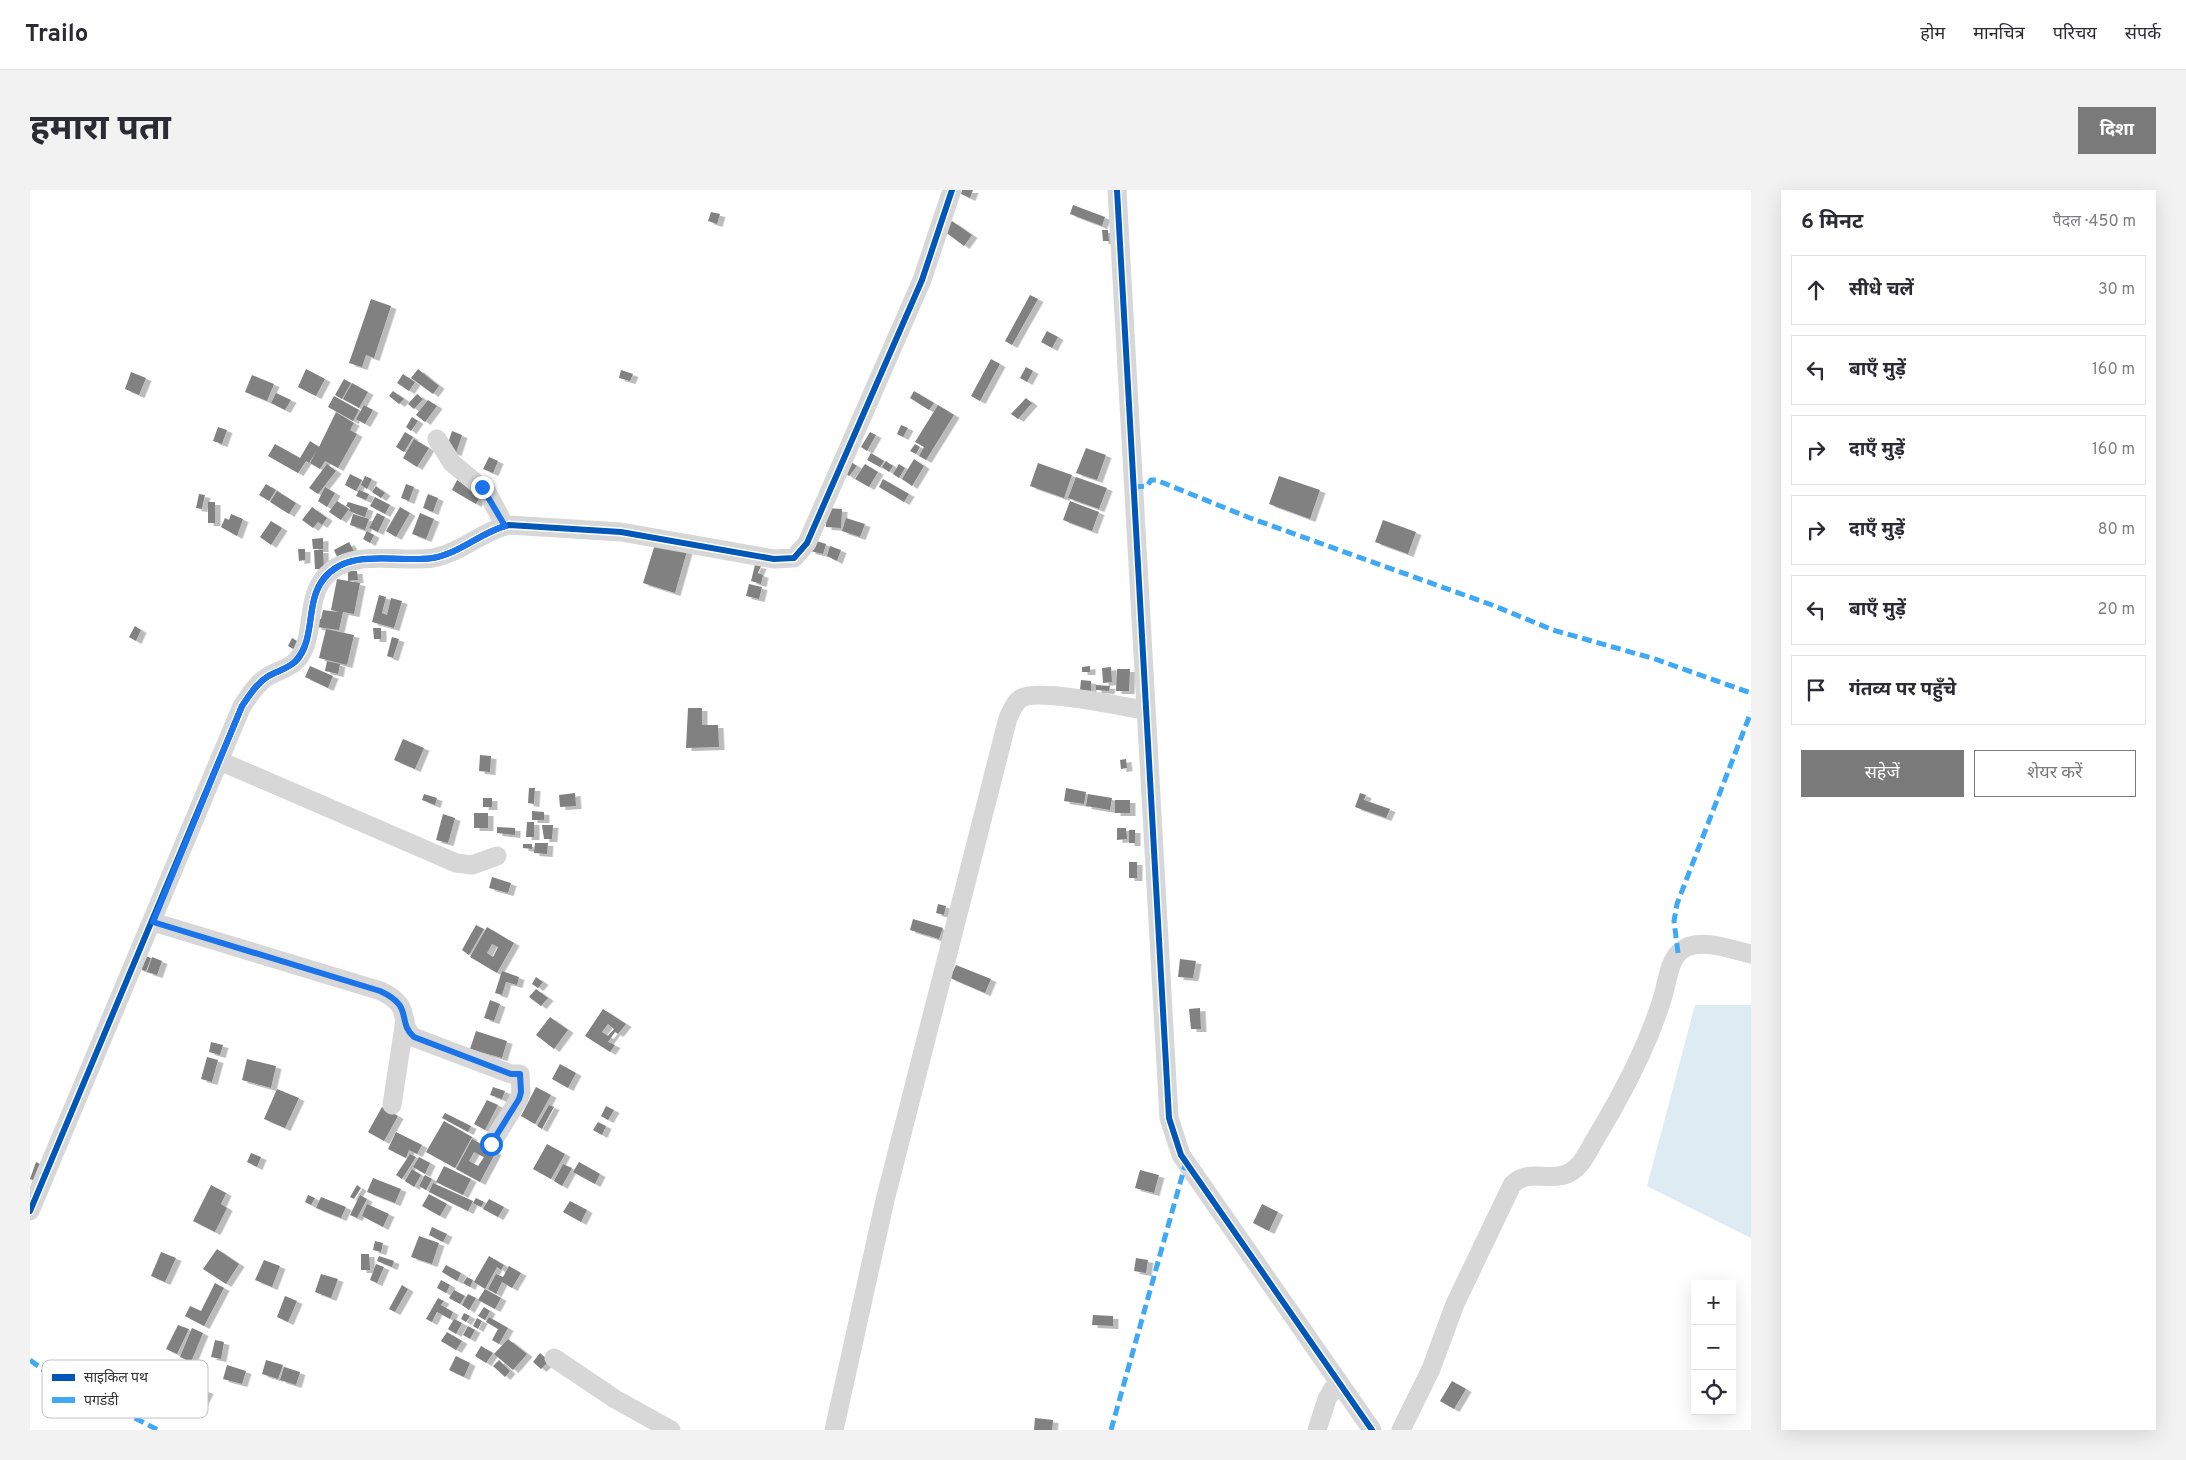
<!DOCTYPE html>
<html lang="hi">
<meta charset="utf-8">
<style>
body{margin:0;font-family:Overpass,"Noto Sans Devanagari",sans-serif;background:#f2f2f3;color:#2b2b33}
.controls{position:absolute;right:15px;bottom:15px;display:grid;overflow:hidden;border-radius:0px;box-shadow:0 5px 20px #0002}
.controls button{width:45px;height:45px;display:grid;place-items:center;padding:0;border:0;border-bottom:1px solid #e1e1e2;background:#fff;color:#2b2b33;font:25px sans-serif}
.stop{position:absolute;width:15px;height:15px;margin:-11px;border:4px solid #1a73e8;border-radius:50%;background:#fff}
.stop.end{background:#1a73e8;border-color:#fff;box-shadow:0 1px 5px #0008}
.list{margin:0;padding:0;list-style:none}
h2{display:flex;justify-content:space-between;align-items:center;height:65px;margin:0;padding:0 20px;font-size:21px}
h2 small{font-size:16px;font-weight:400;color:#7c7c81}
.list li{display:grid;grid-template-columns:32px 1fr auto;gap:15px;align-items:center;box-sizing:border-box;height:70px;margin:0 10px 10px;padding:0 10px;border:1px solid #e1e1e2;border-radius:0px}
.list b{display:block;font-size:19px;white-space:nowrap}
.list em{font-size:16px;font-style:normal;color:#7c7c81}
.actions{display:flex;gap:10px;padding:15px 20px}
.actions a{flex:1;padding:11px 0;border:1px solid #7a7a7a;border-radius:0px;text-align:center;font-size:18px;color:#7a7a7a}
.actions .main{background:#7a7a7a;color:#fff}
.icon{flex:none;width:28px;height:28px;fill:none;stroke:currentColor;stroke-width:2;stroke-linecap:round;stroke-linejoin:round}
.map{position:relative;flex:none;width:1721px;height:1240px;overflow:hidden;border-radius:0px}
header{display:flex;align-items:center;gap:30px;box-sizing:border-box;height:70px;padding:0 25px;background:#fff;border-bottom:1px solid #e1e1e2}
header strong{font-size:24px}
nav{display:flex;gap:28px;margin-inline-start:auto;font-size:18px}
.intro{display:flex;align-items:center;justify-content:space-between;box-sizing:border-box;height:120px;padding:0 30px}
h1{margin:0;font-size:35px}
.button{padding:12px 22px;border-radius:0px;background:#7a7a7a;color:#fff;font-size:18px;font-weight:700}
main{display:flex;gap:30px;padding:0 30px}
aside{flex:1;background:#fff;border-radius:0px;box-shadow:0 5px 20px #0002}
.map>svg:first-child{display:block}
.water{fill:#ddebf3}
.building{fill:#818181;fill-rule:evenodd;filter:url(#shadow)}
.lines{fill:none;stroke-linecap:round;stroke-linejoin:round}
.street{stroke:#d7d7d7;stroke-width:19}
.quiet{stroke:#3fa9f5;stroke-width:5;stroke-dasharray:10 5;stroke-linecap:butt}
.cycleway-casing{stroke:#fff;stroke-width:9}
.cycleway{stroke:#0057b8;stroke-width:6}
.route{stroke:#1a73e8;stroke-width:6}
.key{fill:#fff;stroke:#c2c2c2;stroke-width:1}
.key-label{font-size:14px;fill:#333}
</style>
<header>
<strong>Trailo</strong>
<nav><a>होम</a><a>मानचित्र</a><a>परिचय</a><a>संपर्क</a></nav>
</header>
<div class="intro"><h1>हमारा पता</h1><a class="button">दिशा</a></div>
<main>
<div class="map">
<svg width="1721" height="1240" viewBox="0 0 1721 1240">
<defs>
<filter id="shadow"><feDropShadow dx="5.5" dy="3" stdDeviation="0" flood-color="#0004"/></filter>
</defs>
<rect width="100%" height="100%" fill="#fff"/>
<path class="water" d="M1665 815H1721V1048L1617 996Z"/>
<path class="building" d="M932 0H943L940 8 931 4Z
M1043 15 1075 27 1072 36 1040 24Z
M681 22 690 24 687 34 678 31Z
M922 31 942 45 934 56 914 41Z
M1072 40H1078L1079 51H1073Z
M1000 105 1008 109 982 155 975 151Z
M341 109 361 116 344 168 336 165 332 177 319 173Z
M1017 141 1028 147 1022 158 1011 152Z
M961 169 970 174 950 211 941 206Z
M996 177 1003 181 997 192 990 188Z
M276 179 295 189 286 206 268 197Z
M388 179 409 196 403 204 381 188Z
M591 180 603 184 600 191 589 188Z
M101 182 116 188 109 205 95 199Z
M373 184 385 192 379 201 367 193Z
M222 185 244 194 237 211 215 202Z
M314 189 321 193 312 209 305 205Z
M322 193 338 202 329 218 313 209Z
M363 201 374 209 369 214 359 206Z
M884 201 904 213 899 220 880 208Z
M246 203 261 210 255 220 241 213Z
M387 204 393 209 384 219 378 214Z
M304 206 329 220 323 231 298 217Z
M996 208 1002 213 988 229 981 224Z
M398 210 407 216 395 232 386 225Z
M334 215 343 220 335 234 326 229Z
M908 215 924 225 896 270 889 266 894 257 885 252Z
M306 222 324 233 320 240 327 244 308 278 295 271 290 279 280 273 287 260 279 273 276 271 268 283 238 266 245 254 270 268 280 251 289 257Z
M382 227 388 231 381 241 376 237Z
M871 235 878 238 873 247 867 244Z
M188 237 197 240 192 254 183 251Z
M422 241 432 245 426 263 416 259Z
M375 242 383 247 374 262 366 257Z
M840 242 846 245 837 261 831 257Z
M384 249 399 258 387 277 373 268Z
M885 254 890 257 886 264 880 261Z
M1056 258 1076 265 1067 290 1046 283Z
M841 263 854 271 850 277 837 270Z
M459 267 468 271 463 283 453 279Z
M884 269 894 276 882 296 872 289Z
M856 271 863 276 859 282 852 277Z
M821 272 827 276 819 286 813 282Z
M1008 273 1042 285 1034 308 1000 296Z
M297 274 306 281 288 304 279 298Z
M835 274 848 282 839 297 825 289Z
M869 274 875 278 869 288 863 284Z
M320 284 332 290 326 301 315 295Z
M335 286 342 289 337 299 331 295Z
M1249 286 1290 300 1280 329 1239 314Z
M1046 287 1077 298 1069 319 1038 308Z
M853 289 879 304 874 312 849 297Z
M427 290 451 304 446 314 422 300Z
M236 294 246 300 239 311 229 305Z
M376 294 384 297 379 311 371 308Z
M346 296 355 303 351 308 342 302Z
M295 297 305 303 297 317 288 311Z
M329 300 339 304 336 310 326 306Z
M247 301 266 313 259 324 240 312Z
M169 304 175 305 172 319 166 318Z
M398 304 408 308 403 322 393 318Z
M345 307 360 315 355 324 340 316Z
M307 311 319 319 311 330 299 322Z
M1040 311 1069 322 1062 341 1033 330Z
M178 312H185V333H178Z
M318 312 338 318 335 327 319 321 320 318 316 316Z
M282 317 297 328 292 335 288 332 283 338 272 330Z
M370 317 380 323 366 347 356 341Z
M796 318 812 319 811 338 796 337Z
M347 323 355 327 348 342 339 338Z
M390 323 404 329 396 349 382 344Z
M201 324 213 329 207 346 191 337 195 328 199 330Z
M323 324 339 329 335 340 320 335Z
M816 328 835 334 830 347 812 341Z
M1353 330 1386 342 1378 364 1345 352Z
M241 331 252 338 241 355 230 347Z
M337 341 344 345 340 353 333 349Z
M293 348V359H283L282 349Z
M783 350 796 354 793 364 780 361Z
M626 351 657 361 645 403 613 393Z
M319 352 325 363 309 371 304 360Z
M800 356 811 360 807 371 797 366Z
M268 359H275V370L269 371Z
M284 360H293L294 379H285Z
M725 375 731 376 728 383 733 385 731 394 721 391Z
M318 381H327L328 390 318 391Z
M307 389 330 393 324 424 313 422 309 440 286 437 287 429H291L293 420 309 422 301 420Z
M719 394 732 397 729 409 716 406Z
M349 405 356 407 352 423 357 425 361 408 372 411 364 438 342 432Z
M105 436 111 440 106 451 99 447Z
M343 438H351V449H344Z
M296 439 324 445 317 475 289 468Z
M362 447 369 449 363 468 357 466Z
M262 448 269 452 265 460 258 456Z
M297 471 310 474 308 484 295 481Z
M280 476 303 486 298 498 275 487Z
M1060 476V482H1052V477Z
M1081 477 1082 492 1073 493 1072 478Z
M1087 479H1100L1099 501H1086Z
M1051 490 1061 491V501L1050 500Z
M1066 495 1080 496 1079 501 1066 500Z
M658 518H672V535H688L689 557 656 558Z
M373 549 394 558 385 579 364 570Z
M450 565 461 566 460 582 449 581Z
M1096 569 1097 578 1091 579 1090 570Z
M499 598H505L504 614 498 613Z
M1036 598 1056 602 1054 614 1034 611Z
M545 603 546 616 530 617 529 605Z
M1330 603 1336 605 1334 610 1360 619 1356 628 1325 617Z
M394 604 407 608 405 615 392 610Z
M1058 604 1082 608 1080 620 1056 616Z
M453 608H462V617H453Z
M1085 610H1100V623H1085Z
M502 621 514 622V630H502Z
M444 623H458V638H444Z
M413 624 425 628 418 653 406 650Z
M497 632H504V647H496Z
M512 635H523L522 649H514Z
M467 637 485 638V645L467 643Z
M1087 638H1096L1097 649 1087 650Z
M1099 640H1105V653H1099Z
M505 653H518L517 664 504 663Z
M493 654H502V659L493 658Z
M1099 672H1107V688H1099Z
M462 687 481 693 478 703 459 698Z
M908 714 916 716 914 725 906 723Z
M883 729 913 738 909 749 880 740Z
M446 735 454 739 439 765 432 760Z
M457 737 484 753 467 783 440 767ZM462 754 468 757 463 767 457 763Z
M112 765 121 768 116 781 107 778Z
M122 767 132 771 127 785 117 782Z
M1150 769 1166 771 1163 788 1148 787Z
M926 775 961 789 955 803 920 788Z
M472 781 489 787 487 795 476 792 472 805 465 803Z
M506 787 513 792 508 798 502 794Z
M506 799 518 808 511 816 499 807Z
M460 810 470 814 464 831 454 828Z
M1170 818 1171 839H1161L1159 819Z
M573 819 596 834 588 844 585 842 578 852 585 855 580 862 555 846ZM578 834 584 839 578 846 572 842Z
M520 827 538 840 524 859 506 845Z
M446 841 477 851 472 868 440 859Z
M181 852 193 855 190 865 179 862Z
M177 867 188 870 182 892 171 889Z
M217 869 246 876 241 898 212 890Z
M530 874 546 883 538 898 522 889Z
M463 897 475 901 472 909 460 905Z
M506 897 521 905 505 934 491 926Z
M247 899 269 908 255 938 234 929Z
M457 910 468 915 455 940 444 934Z
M519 915 524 917 512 939 507 936Z
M576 916 584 920 578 930 571 926Z
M352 917 368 926 354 951 338 942Z
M415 923 441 936 438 942 412 928Z
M414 931 442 947 425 978 396 962Z
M568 932 576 936 572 945 563 940Z
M366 942 392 955 387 964 379 960 376 968 358 959Z
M442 949 466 962 450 992 426 979ZM444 962 454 967 448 976 439 971Z
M517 954 535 964 521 989 503 979Z
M221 963 231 967 227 977 217 972Z
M380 964 386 967 372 989 366 985Z
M389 967 400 973 395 984 383 977Z
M6 972 14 976 7 992 0 989Z
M549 972 570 984 565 994 543 982Z
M533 974 542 978 532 996 524 991Z
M414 976 441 989 433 1005 406 992Z
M382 979 391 985 384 997 375 991Z
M1110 980 1129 985 1124 1003 1105 998Z
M395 985 402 989 396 1000 389 996Z
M343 988 371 999 365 1013 337 1002Z
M403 993 443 1011 438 1021 399 1002Z
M181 995 196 1003 191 1014 197 1018 185 1042 163 1031Z
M327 995 331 998 324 1009 320 1007Z
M399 1004 417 1014 410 1026 392 1016Z
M278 1005 285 1008 281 1015 275 1012Z
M330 1005 337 1009 327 1028 320 1025Z
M291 1007 316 1017 311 1028 286 1018Z
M446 1008 454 1012 451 1017 443 1013Z
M459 1009 474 1017 468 1027 453 1019Z
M540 1011 557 1020 551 1032 533 1022Z
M337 1014 359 1024 353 1037 332 1026Z
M1232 1014 1248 1022 1239 1041 1223 1033Z
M402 1037 417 1044 413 1052 399 1045Z
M389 1046 409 1053 402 1074 381 1067Z
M345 1051 353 1053 351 1062 343 1060Z
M187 1059 209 1074 196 1094 173 1079Z
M131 1062 146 1068 135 1092 121 1086Z
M331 1064H339L340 1080H331Z
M349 1066 364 1071 362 1077 347 1071Z
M459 1066 474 1075 471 1080 467 1077 455 1099 444 1092Z
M1106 1068 1118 1070 1116 1083 1104 1081Z
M234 1070 250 1076 242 1097 225 1090Z
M346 1074 354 1077 347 1093 340 1090Z
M416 1075 431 1083 427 1091 412 1082Z
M479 1076 491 1083 482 1098 472 1092 466 1104 458 1099 466 1084 473 1087Z
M291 1084 308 1089 301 1108 285 1102Z
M437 1087 443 1090 440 1097 433 1093Z
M411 1090 420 1095 416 1103 407 1098Z
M185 1093 194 1098 174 1136 155 1126 160 1116 171 1121Z
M372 1095 378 1099 365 1122 359 1119Z
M455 1099 471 1108 465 1119 448 1110Z
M424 1100 435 1106 430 1114 419 1108Z
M438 1104 446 1108 439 1120 432 1115Z
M255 1106 267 1111 258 1132 247 1127Z
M408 1108 414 1111 411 1115 423 1122 420 1129 407 1122 402 1132 396 1129Z
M454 1117 460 1121 455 1130 448 1126Z
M434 1123 440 1126 436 1132 431 1129Z
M1063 1125 1083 1126V1136L1062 1135Z
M459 1127 478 1138 469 1154 462 1150 468 1139 456 1132Z
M447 1128 452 1131 448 1139 443 1136Z
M424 1129 432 1133 426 1144 418 1139Z
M148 1135 159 1139 147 1164 136 1159Z
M438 1136 445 1140 440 1149 433 1145Z
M162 1138 173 1143 161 1172 150 1167Z
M417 1142 432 1151 426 1160 411 1151Z
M478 1149 497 1164 483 1180 464 1164Z
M185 1150 194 1152 191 1169 181 1167Z
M451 1156 463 1163 456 1173 445 1166Z
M510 1163 519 1171 511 1179 503 1172Z
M426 1166 440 1173 434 1187 419 1180Z
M236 1170 253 1175 248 1189 232 1184Z
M469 1170 480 1181 475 1187 463 1176Z
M197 1175 216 1181 212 1194 193 1189Z
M254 1177 270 1182 266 1195 250 1190Z
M1422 1191 1436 1199 1424 1219 1410 1211Z
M167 1197 178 1201 171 1216 161 1212Z
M1005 1228 1023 1230 1022 1240H1004Z"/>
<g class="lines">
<path class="street" d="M1087 0 1139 928 1151 965 1342 1240
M407 249 422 273 457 302 475 336
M190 571 426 673 442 675 467 666
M123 732 351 801C385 818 366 830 383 847L481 884H490L491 902 489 909 461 954
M362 915 375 830
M0 1021 212 516C219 506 226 494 237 487 246 481 259 479 267 470 286 448 275 411 294 388 319 357 368 373 403 368 431 363 452 341 479 335L591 342 744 369 764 368 777 353 892 90 922 0
M524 1168 585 1209 641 1240
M804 1240 855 1010 978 528C981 522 984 513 990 509 1006 497 1093 517 1115 520
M1287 1240 1297 1209 1308 1190
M1371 1240 1401 1179 1425 1114 1482 995C1502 974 1528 1000 1550 974 1558 964 1563 952 1570 941 1595 899 1619 853 1633 806 1638 790 1639 764 1657 757 1675 749 1703 760 1721 764"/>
<path class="quiet" d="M1104 297 1117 296 1121 290H1126L1220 328 1462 415 1523 440 1625 469 1721 503
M1648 763 1644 731 1647 714 1721 522
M0 1170 16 1182 128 1240
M1081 1240 1156 972"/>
<g class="cycleway-casing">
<path id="cycleway" d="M1087 0 1139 928 1151 965 1342 1240
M0 1021 212 516C219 506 226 494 237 487 246 481 259 479 267 470 286 448 275 411 294 388 319 357 368 373 403 368 431 363 452 341 479 335L591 342 744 369 764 368 777 353 892 90 922 0"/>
</g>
<use href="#cycleway" class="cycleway"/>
</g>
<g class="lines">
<path class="route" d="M452 297 475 336C450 343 429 364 402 368 368 373 318 357 294 389 275 412 286 448 266 470 259 479 246 481 237 487 226 494 219 506 212 516L123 732 350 801C385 817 366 831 384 847L481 884H490L491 902 489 909 461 954"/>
</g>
<rect x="12" y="1170" width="166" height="58" rx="8" class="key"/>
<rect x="22" y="1184" width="23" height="7" fill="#0057b8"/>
<rect x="22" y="1207" width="23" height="6" fill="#3fa9f5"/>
<g class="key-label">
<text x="54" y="1192">साइकिल पथ</text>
<text x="54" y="1215">पगडंडी</text>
</g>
</svg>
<div class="controls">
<button>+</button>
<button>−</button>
<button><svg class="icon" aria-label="locate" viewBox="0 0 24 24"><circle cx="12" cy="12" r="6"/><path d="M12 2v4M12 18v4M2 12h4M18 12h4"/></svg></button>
</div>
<div class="stop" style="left:461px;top:954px"></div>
<div class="stop end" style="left:452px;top:297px"></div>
</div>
<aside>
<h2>6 मिनट<small>पैदल · 450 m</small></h2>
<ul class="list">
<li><svg class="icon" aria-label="ahead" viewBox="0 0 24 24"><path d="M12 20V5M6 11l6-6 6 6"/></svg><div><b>सीधे चलें</b></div><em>30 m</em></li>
<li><svg class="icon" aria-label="left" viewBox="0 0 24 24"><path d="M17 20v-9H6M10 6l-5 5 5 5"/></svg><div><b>बाएँ मुड़ें</b></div><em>160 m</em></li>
<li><svg class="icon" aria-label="right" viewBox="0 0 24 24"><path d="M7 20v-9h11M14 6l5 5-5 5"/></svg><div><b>दाएँ मुड़ें</b></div><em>160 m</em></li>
<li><svg class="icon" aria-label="right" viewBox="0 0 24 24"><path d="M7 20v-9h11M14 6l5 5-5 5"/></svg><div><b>दाएँ मुड़ें</b></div><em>80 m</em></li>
<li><svg class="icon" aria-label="left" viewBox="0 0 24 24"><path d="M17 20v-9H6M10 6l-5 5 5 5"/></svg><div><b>बाएँ मुड़ें</b></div><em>20 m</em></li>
<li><svg class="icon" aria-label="arrive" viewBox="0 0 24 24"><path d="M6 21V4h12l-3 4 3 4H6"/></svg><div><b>गंतव्य पर पहुँचे</b></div></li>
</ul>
<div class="actions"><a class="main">सहेजें</a><a>शेयर करें</a></div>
</aside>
</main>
